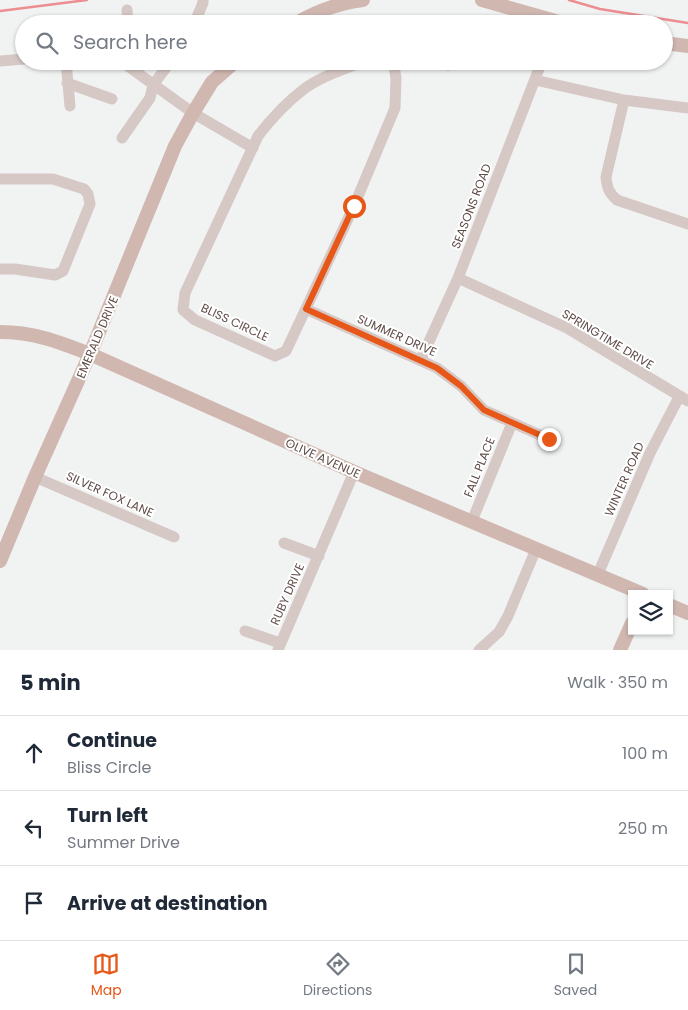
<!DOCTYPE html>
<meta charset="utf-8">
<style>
body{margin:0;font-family:Poppins,sans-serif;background:#f2f2f3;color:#1f2937}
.controls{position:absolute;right:15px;bottom:15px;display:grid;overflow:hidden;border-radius:0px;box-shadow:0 1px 4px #0004}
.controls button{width:45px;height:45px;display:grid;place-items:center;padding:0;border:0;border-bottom:1px solid #e0e1e3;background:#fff;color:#1f2937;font:25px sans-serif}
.stop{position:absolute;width:15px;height:15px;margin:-11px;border:4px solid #e75717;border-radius:50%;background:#fff}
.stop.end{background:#e75717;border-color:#fff;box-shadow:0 1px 5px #0008}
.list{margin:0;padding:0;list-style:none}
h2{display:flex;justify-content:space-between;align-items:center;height:65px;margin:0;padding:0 20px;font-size:21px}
h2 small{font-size:16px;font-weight:400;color:#747a83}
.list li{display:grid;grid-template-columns:32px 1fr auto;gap:15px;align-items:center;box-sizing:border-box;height:75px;padding:0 20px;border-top:1px solid #e0e1e3}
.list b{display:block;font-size:19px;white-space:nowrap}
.list p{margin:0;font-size:16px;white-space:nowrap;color:#747a83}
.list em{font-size:16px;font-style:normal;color:#747a83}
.icon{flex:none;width:28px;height:28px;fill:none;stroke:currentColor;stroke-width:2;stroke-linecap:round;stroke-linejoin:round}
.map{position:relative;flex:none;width:688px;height:650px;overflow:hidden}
.search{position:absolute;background:#fff;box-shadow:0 1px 4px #0004;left:15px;right:15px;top:15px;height:55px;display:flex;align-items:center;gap:12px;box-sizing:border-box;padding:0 18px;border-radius:28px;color:#747a83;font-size:19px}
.sheet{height:290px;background:#fff}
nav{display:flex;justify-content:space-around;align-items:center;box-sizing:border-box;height:70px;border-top:1px solid #e0e1e3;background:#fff;font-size:14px;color:#747a83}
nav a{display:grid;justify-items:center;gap:2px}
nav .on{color:#e75717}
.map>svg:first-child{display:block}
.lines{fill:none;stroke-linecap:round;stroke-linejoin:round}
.stream{stroke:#ee8d91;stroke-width:2.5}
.minor{stroke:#d6c8c5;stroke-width:11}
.major{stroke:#d0b8b1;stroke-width:14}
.route{stroke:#e75717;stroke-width:6}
.labels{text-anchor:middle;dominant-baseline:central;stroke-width:4;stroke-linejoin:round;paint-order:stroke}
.street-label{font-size:12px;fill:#5f4d48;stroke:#fff}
</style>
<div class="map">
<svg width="688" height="650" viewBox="0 0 688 650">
<rect width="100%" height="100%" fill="#f1f3f3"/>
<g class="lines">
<path class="stream" d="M569 0 600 9 688 23
M0 11 87 0"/>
<path class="minor" d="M127 10 128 24
M194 24 203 3V0
M0 61 24 59
M66 61 70 106
M121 61 193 113 253 148
M365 61C345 69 321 76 304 89 287 102 271 119 258 136L185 293 183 310 195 320 275 356 286 351 354 206 395 108 396 78 393 61
M440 61 448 65
M535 80 624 100 688 108
M67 83 112 99
M624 100 606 177C607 188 609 193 617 200L688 224
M122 138 150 98 153 85 171 61
M0 179H53L84 189 88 194 90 204 63 271 55 275 15 269H0
M458 278 567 328 688 401
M306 309 437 368 461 386 484 410 549 439
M421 359 458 278 542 61
M35 477 174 537
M472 521 512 423
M284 543 319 556
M598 574 650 453 679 397
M245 631 280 643
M278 650 354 472
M479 650 499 632 508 616 536 549"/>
<path class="major" d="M482 0 566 24
M295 24C315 12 339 3 363 0
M664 43 688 46
M0 332C34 332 59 342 90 354L354 472 643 594
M0 561 35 477 90 354 175 146 193 113 212 82 236 61
M669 605 688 613
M620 650 632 623"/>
</g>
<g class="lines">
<path class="route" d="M354 206 306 309 437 368 461 386 484 410 549 439"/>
</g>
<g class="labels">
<g class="street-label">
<text transform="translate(471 206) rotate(-69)">SEASONS ROAD</text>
<text transform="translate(235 322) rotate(25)">BLISS CIRCLE</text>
<text transform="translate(397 335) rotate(24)">SUMMER DRIVE</text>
<text transform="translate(97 337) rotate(-67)">EMERALD DRIVE</text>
<text transform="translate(608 339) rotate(31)">SPRINGTIME DRIVE</text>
<text transform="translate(323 458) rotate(24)">OLIVE AVENUE</text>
<text transform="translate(479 467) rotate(-68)">FALL PLACE</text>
<text transform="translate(624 479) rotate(-66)">WINTER ROAD</text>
<text transform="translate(110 494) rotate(24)">SILVER FOX LANE</text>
<text transform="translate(287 594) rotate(-66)">RUBY DRIVE</text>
</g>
</g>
</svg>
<div class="controls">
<button><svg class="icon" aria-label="layers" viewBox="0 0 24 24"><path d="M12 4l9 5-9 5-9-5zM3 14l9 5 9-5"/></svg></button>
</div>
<div class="stop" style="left:354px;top:206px"></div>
<div class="stop end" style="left:549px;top:439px"></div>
<div class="search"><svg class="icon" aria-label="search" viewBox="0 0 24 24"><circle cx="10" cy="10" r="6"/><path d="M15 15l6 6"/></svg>Search here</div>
</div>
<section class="sheet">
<h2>5 min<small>Walk · 350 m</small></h2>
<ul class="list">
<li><svg class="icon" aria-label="ahead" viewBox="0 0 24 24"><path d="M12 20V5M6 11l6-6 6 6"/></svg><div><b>Continue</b><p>Bliss Circle</p></div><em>100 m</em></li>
<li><svg class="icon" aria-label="left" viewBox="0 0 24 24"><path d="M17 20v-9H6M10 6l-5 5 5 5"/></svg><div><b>Turn left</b><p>Summer Drive</p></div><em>250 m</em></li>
<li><svg class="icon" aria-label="arrive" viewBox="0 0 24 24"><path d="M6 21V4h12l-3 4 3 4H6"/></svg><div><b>Arrive at destination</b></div></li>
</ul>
</section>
<nav>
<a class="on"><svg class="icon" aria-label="map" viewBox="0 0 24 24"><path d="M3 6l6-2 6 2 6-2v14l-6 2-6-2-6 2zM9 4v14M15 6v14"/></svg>Map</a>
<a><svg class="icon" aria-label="directions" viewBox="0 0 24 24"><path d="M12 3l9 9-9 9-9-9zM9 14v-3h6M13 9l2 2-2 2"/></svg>Directions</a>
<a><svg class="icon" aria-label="saved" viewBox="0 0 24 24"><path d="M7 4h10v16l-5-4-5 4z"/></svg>Saved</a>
</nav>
